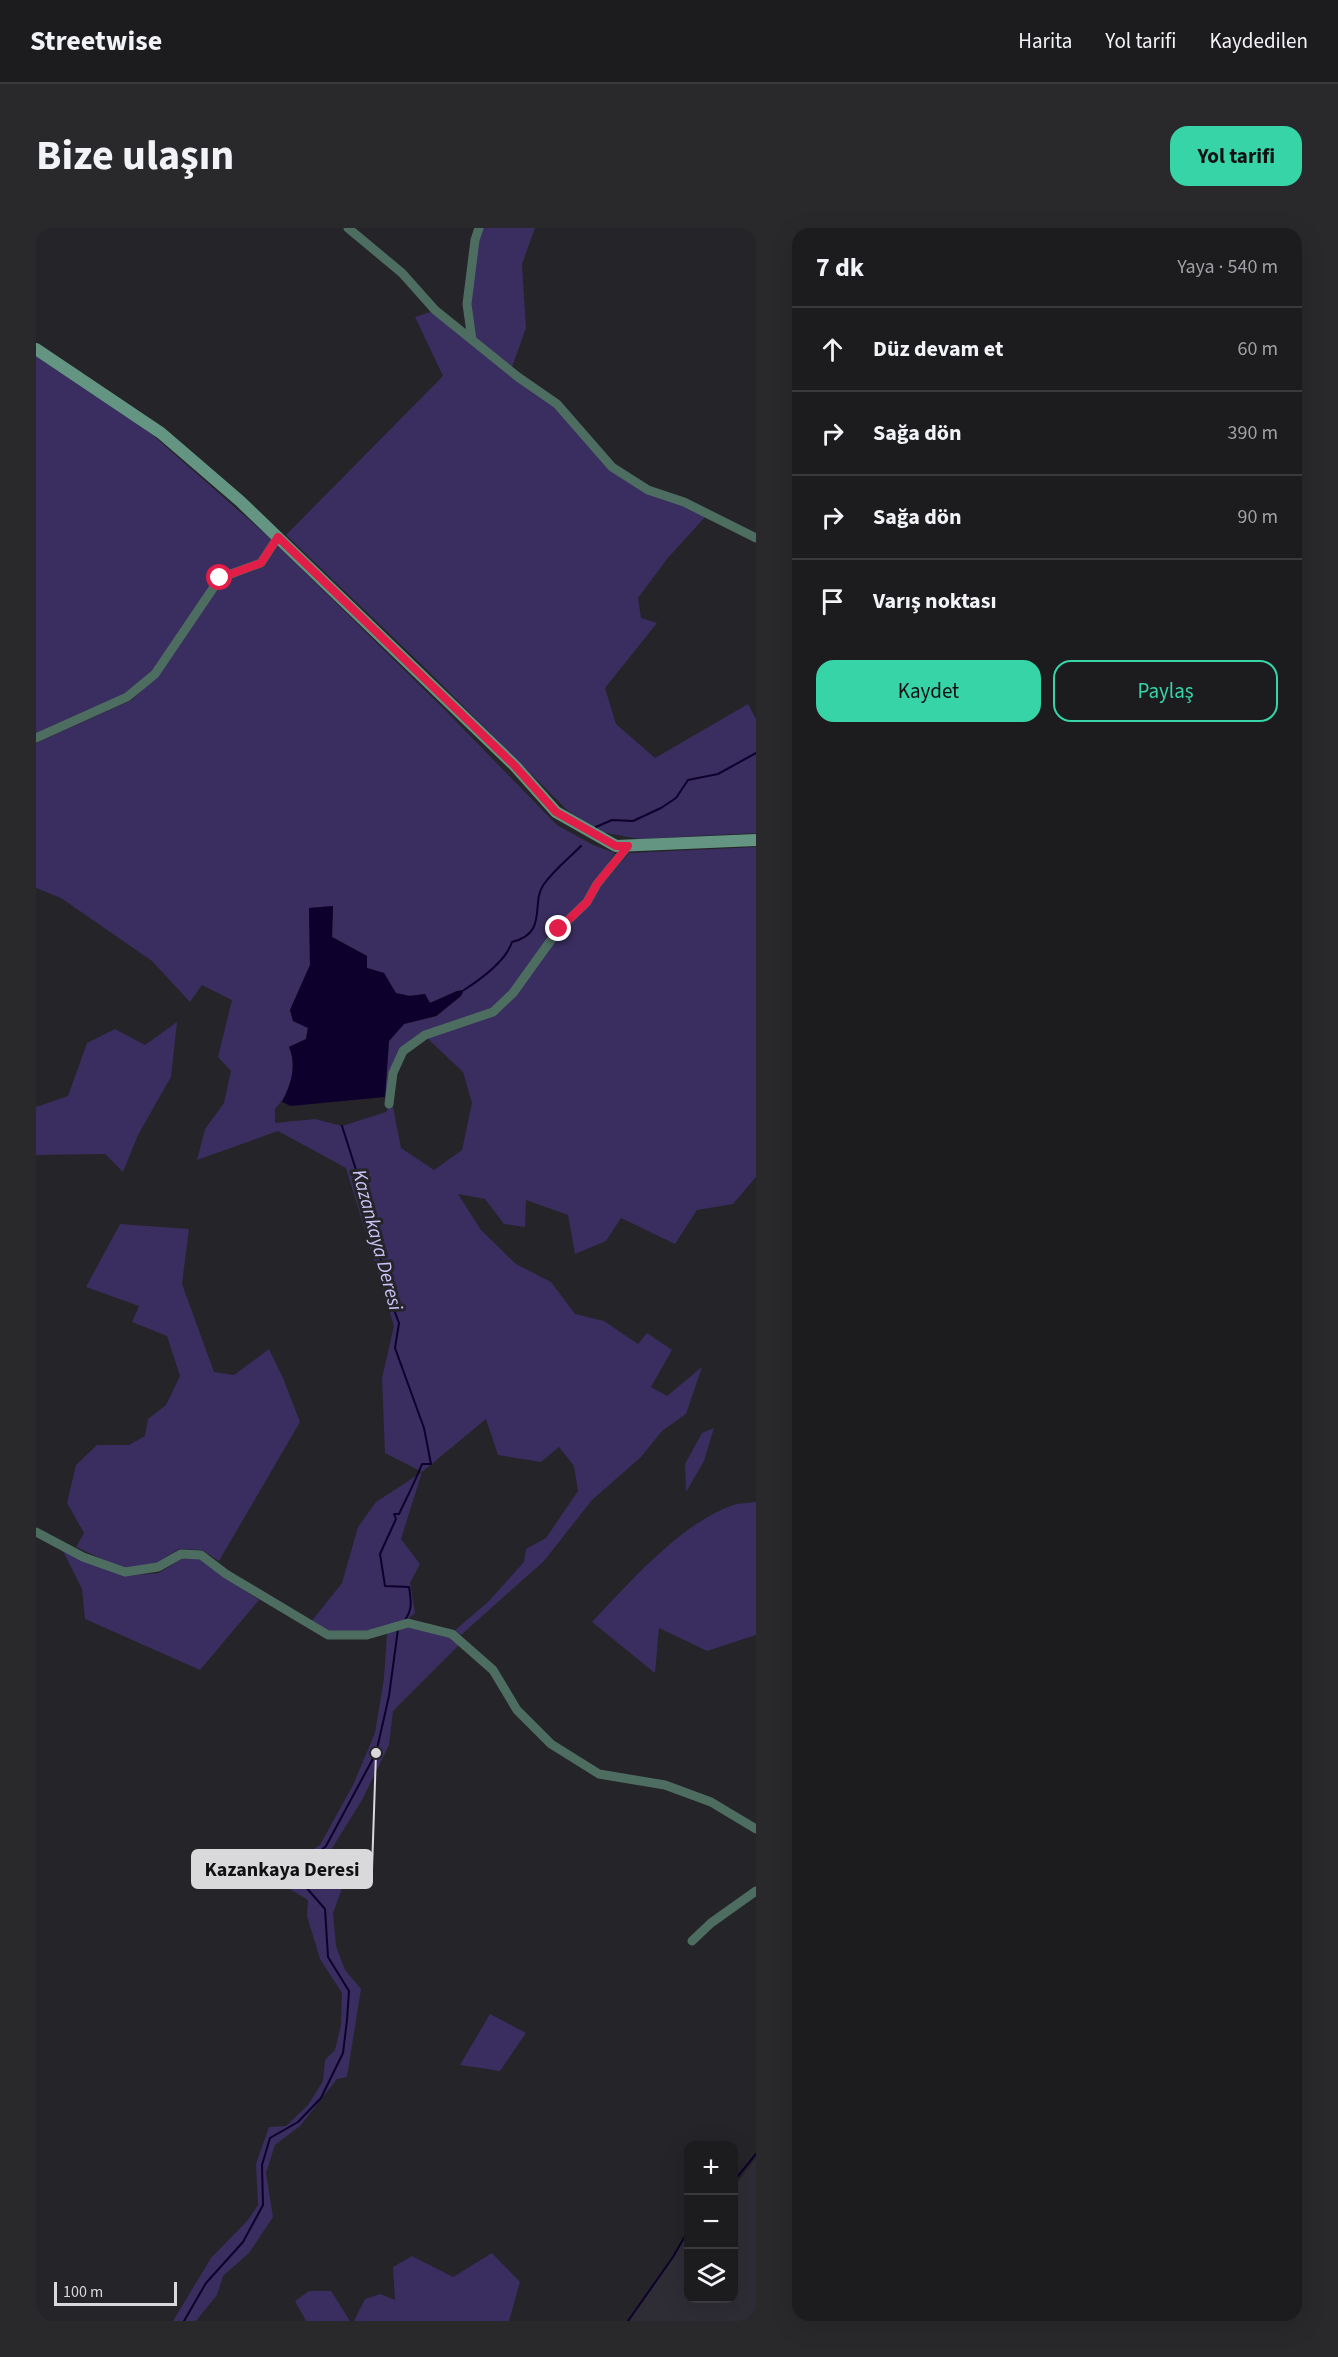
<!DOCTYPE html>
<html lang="tr">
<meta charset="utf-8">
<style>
body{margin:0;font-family:"Source Sans 3",sans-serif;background:#29282b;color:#f1f3f6}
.controls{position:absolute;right:18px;bottom:18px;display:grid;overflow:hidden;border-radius:12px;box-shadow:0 6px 24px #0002}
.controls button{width:54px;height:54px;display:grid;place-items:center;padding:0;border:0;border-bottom:2px solid #3a393c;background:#1c1b1e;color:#f1f3f6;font:30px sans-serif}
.scale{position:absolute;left:18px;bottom:15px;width:123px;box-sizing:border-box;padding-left:6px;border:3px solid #d9d9db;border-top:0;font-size:16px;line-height:21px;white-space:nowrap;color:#d9d9db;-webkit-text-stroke:4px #252428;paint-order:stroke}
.stop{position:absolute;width:18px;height:18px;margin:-14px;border:4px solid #e11d48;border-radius:50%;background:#fff}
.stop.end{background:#e11d48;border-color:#fff;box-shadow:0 2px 6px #0008}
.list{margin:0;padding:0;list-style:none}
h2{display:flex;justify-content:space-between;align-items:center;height:78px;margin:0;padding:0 24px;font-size:26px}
h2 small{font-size:20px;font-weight:400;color:#a0a1a4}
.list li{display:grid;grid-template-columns:39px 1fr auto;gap:18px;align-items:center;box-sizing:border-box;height:84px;padding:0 24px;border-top:2px solid #3a393c}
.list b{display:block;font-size:22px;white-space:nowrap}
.list em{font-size:20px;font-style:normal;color:#a0a1a4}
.actions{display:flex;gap:12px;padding:18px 24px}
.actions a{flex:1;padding:14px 0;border:2px solid #36d4a7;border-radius:18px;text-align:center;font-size:21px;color:#36d4a7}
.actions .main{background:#36d4a7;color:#111}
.icon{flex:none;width:33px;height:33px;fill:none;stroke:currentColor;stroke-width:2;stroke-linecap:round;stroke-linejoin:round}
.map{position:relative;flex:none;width:720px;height:2093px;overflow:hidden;border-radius:18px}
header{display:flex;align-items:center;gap:36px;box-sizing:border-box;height:84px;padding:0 30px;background:#1c1b1e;border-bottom:2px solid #3a393c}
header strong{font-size:28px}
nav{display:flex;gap:33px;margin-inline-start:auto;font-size:21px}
.intro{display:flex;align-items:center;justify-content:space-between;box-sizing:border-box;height:144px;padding:0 36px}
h1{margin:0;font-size:42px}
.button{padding:15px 27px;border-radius:18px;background:#36d4a7;color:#111;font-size:21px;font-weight:700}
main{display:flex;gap:36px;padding:0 36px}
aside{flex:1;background:#1c1b1e;border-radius:18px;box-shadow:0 6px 24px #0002}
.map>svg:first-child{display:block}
.built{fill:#2e2d36}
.green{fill:#392e5f}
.water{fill:#0e002c}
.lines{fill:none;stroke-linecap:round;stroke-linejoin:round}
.stream{stroke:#0e002c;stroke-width:2}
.street{stroke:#4e6d61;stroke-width:9}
.secondary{stroke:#639582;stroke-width:12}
.route{stroke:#e11d48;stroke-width:8}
.labels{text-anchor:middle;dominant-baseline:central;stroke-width:6;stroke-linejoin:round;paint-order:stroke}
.water-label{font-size:20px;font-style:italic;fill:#ccc4f8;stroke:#252428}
.leader{fill:none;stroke:#d9d9db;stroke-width:2}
.callout-dot{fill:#d9d9db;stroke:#252428;stroke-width:2}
.callout{fill:#d9d9db;stroke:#d9d9db;stroke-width:2}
.callout-label{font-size:20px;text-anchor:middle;font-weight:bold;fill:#111}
</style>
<header>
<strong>Streetwise</strong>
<nav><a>Harita</a><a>Yol tarifi</a><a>Kaydedilen</a></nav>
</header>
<div class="intro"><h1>Bize ulaşın</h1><a class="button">Yol tarifi</a></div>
<main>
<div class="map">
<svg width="720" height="2093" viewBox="0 0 720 2093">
<rect width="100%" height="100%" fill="#252428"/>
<path class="built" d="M720 1930V2093H591L652 2007V2070H698V1959Z"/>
<path class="green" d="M446 0H499L486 36 490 100 476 139 440 110 435 77 442 14Z
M394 84 522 181 575 241 670 288 631 331 602 370 605 390 621 395 569 460 580 496 619 530 712 476 720 491V605L603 611 565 604 532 583 387 438 250 307 407 148 379 89Z
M0 128 103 195 235 311 223 333 180 348 134 420 116 443 85 468 0 506Z
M242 318 408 481 521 597 557 617 579 625 548 671 516 703 475 763 455 783 387 805 365 822 354 844 353 869H349L353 813 368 796 401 788 425 768 427 762 421 763 394 775 389 766 374 768 359 765 348 745 331 740V728L296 709 297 678 273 680 274 737 254 782 257 793 272 800 270 811 253 819C262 840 254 865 239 881V895L279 891 306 898 350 884 356 874 365 920 398 942 426 922 436 875 427 844 390 809 458 787 480 767 503 731 526 702 555 676 565 658 593 625 720 619V949L697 976 661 982 639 1016 585 990 570 1013 539 1026 532 987 490 972 489 999 468 996 449 971 422 966 445 1002 480 1036 515 1054 539 1086 568 1093 602 1116 611 1105 636 1122 615 1159 631 1168 666 1139 650 1186 626 1203 605 1229 556 1272 508 1333 425 1407 418 1403 453 1373 488 1334 490 1321 510 1310 542 1263 538 1238 523 1219 505 1234 462 1227 450 1191 386 1244 365 1311 384 1336 374 1355 379 1385C366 1399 311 1410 292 1404 286 1402 280 1397 275 1394L306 1355 322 1299 340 1274 386 1244 349 1225 346 1150 358 1098 310 940 242 903 161 932 169 901 188 875 195 843 182 829 196 772 166 757 154 774 116 733 25 670 0 660V515L96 472 127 441 186 353 228 339Z
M141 794 135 849 102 907 87 944 69 926 0 927V879L32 868 51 815 79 801 109 817Z
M84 996 153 1001 146 1056 178 1144 198 1147 233 1121 247 1150 264 1194 183 1333 166 1322 143 1321 120 1335 88 1341 40 1319 48 1305 31 1275 40 1237 61 1217H93L109 1208 112 1191 130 1177 144 1148 131 1108 96 1094 103 1078 50 1059Z
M678 1200 668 1233 650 1264 649 1236 666 1205Z
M720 1274V1407L671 1423 623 1400 619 1445 556 1394C594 1354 644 1296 697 1277 704 1275 713 1275 720 1274Z
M27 1323 88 1348 123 1345 145 1331H163L223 1372 164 1442 49 1391 46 1361Z
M372 1398 413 1409 423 1417 357 1483 353 1517 326 1572 295 1622 309 1652 297 1685 300 1718 309 1742 325 1761 311 1849 301 1851 264 1898 239 1917 230 1945 237 1989 213 2025 187 2048 181 2067 160 2093H137L175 2030 212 1992 222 1977 220 1936 233 1899 250 1898 272 1877 287 1853 289 1832 299 1822 305 1797 306 1765 284 1731 271 1688 272 1672 242 1654 247 1640 284 1617 317 1557 339 1505 348 1450 351 1405Z
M454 1786 490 1805 464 1843 424 1837Z
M456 2025 484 2054 473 2093H318L329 2071 344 2066 359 2072 357 2039 376 2028 417 2049Z
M273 2063H295L314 2093H270L259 2073Z"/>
<path class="water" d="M297 678 296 709 331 728V740L348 745 360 765 374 768 389 766 394 775 421 763 428 762 425 768 400 788 368 796 353 813 349 869 255 878 246 874C255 856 261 838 253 819L270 811 272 800 257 793 254 782 274 737 273 680Z"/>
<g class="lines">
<path class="stream" d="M560 599 576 592 597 593 625 580 640 570 652 552 682 546 720 525
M428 762C445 751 470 733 476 714 513 705 494 675 508 656 518 642 533 630 545 618
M306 898 322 948 335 978 338 1004 348 1045 354 1060 357 1079 363 1095 359 1120 388 1200 395 1236H386C379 1254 371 1269 363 1286H358L360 1291 344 1326 349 1358 373 1359C375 1372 377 1381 369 1392
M698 1953 720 1926
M148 2093 170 2055 207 2014 227 1977 226 1937 234 1910 262 1894 285 1870 307 1825 311 1792 313 1763 292 1729 289 1681 268 1657 272 1634 290 1618 340 1525 353 1468 362 1401
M592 2093 637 2029 652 2003"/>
<path class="street" d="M312 0 366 45 399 82 482 149 521 176 576 239 612 262 648 274 720 310
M436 112 431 76 439 12 443 0
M0 510 91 469 119 446 184 350 225 335 242 309
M353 876 357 845 367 823 389 807 457 784 477 765 523 701 551 674 561 656 592 618
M0 1304 47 1329 89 1344 122 1339 145 1326 165 1327 190 1346 292 1407H331L372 1395 416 1406 457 1442 481 1482 515 1516 563 1546 629 1557 675 1574 720 1601
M656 1713 675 1695 720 1663"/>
<path class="secondary" d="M0 121 125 205 204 273 479 538 520 584 580 618 720 612"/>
</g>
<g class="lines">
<path class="route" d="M184 350 225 335 242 309 479 538 520 584 580 618H592L561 656 551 674 523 701"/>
</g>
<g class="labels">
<g class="water-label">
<text transform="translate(341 1012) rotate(75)">Kazankaya Deresi</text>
</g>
</g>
<path class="leader" d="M340 1525L336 1641"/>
<circle class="callout-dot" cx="340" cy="1525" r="6"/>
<rect class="callout" x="156" y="1622" width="180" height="38" rx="6"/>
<g class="callout-label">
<text x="246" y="1648">Kazankaya Deresi</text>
</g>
</svg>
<div class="controls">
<button>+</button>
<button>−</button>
<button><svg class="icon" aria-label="layers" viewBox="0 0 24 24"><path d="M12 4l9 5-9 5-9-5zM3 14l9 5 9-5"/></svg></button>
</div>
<div class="scale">100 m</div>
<div class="stop" style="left:184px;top:350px"></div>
<div class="stop end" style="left:523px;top:701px"></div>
</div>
<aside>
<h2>7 dk<small>Yaya · 540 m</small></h2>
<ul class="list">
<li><svg class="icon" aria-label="ahead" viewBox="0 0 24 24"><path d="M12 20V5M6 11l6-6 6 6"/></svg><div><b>Düz devam et</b></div><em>60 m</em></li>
<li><svg class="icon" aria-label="right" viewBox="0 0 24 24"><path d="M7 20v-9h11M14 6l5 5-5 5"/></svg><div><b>Sağa dön</b></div><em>390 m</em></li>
<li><svg class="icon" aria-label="right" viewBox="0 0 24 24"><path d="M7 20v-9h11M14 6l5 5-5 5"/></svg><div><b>Sağa dön</b></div><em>90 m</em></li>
<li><svg class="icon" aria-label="arrive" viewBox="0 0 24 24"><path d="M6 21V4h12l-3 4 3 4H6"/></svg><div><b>Varış noktası</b></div></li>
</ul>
<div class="actions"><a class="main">Kaydet</a><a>Paylaş</a></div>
</aside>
</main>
